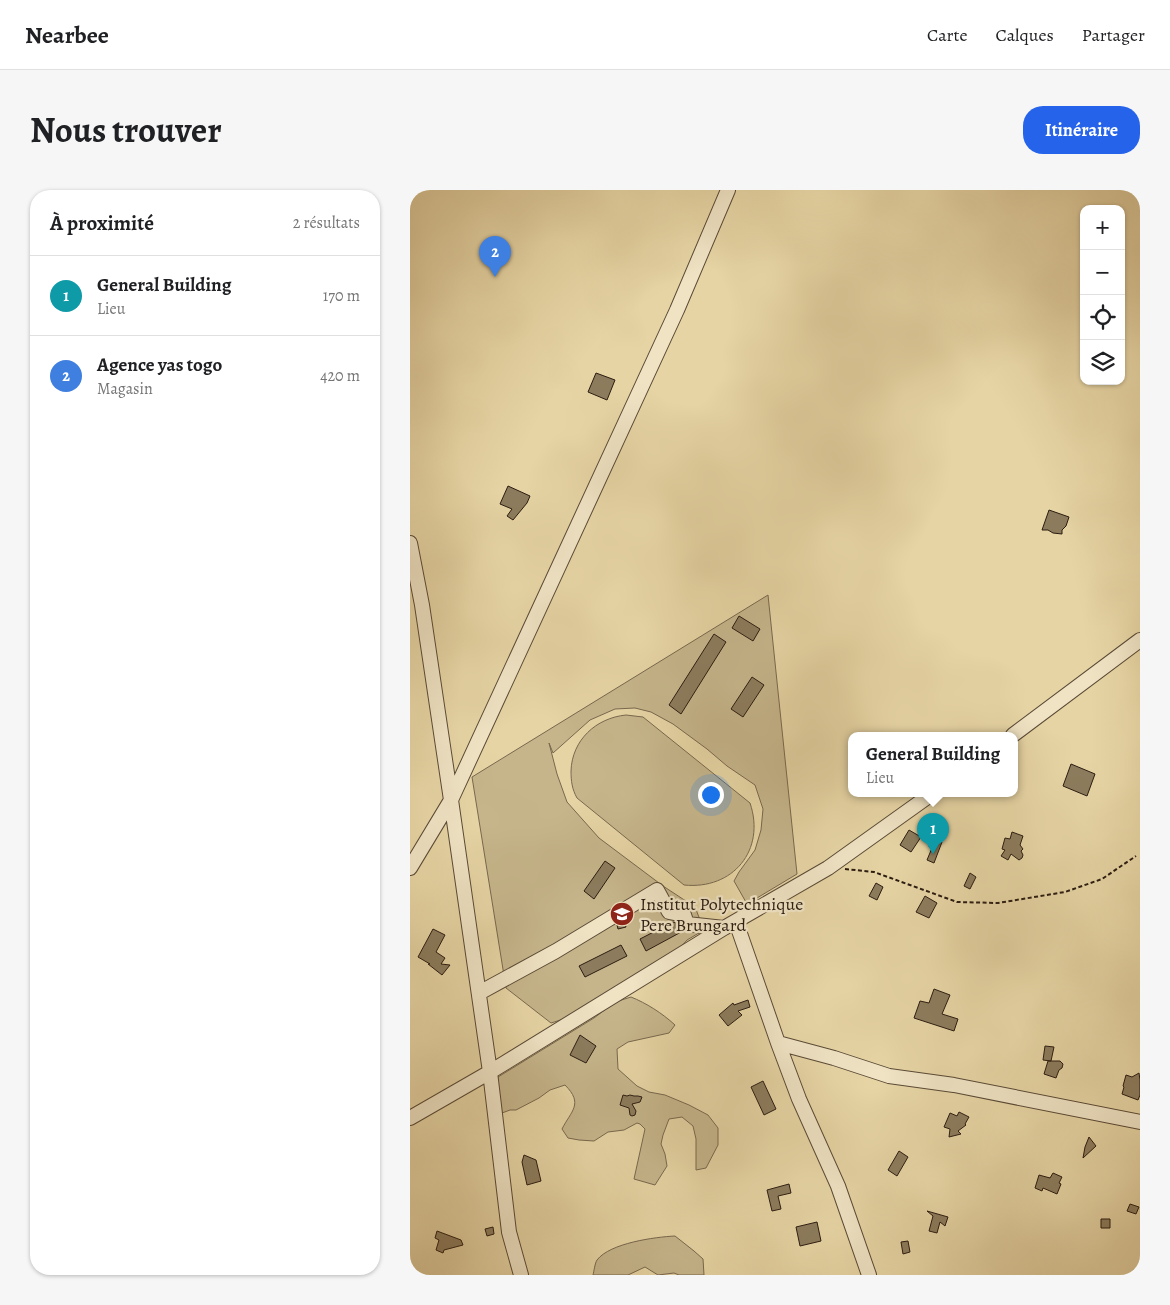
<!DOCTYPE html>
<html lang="fr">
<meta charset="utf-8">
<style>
body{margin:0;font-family:Alegreya,serif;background:#f6f6f6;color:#202124}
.controls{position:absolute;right:15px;top:15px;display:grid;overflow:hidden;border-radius:10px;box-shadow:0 1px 4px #0004}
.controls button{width:45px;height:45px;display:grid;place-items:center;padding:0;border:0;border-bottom:1px solid #e0e0e0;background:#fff;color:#202124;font:25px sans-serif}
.you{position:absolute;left:300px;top:604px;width:18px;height:18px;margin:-12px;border:4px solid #fff;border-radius:50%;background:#1a73e8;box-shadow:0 0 0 8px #1a73e833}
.badge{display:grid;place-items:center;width:32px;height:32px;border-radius:50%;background:#2563eb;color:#fff;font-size:16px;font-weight:700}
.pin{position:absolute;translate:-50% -41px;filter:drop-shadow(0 1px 2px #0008)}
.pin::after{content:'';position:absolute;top:26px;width:18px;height:15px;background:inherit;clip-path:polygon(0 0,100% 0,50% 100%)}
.popup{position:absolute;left:438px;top:542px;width:170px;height:65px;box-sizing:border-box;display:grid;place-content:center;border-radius:10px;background:#fff;filter:drop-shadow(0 1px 4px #0005);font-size:16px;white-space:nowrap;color:#757577}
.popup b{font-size:19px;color:#202124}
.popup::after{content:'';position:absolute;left:50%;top:100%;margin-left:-10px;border:10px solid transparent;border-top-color:#fff}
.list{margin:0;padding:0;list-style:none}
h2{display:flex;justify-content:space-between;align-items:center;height:65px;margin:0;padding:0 20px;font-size:21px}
h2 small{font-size:16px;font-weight:400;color:#757577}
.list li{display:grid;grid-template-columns:32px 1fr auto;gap:15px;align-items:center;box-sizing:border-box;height:80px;padding:0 20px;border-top:1px solid #e0e0e0}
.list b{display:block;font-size:19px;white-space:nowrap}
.list p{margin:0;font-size:16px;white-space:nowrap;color:#757577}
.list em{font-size:16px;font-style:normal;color:#757577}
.icon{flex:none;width:28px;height:28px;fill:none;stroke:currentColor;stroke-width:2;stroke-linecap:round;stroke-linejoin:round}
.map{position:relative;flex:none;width:730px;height:1085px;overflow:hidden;border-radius:20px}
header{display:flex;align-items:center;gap:30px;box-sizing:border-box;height:70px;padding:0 25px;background:#fff;border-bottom:1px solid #e0e0e0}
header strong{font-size:24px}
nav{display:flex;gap:28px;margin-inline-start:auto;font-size:18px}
.intro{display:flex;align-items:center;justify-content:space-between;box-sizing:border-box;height:120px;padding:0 30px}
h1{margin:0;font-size:35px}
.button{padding:12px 22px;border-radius:20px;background:#2563eb;color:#fff;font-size:18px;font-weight:700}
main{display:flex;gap:30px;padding:0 30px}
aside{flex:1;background:#fff;border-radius:20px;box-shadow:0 1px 4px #0004}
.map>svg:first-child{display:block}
.green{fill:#c6b58b;stroke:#78684e}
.building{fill:#8c7c5d;stroke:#2b1c11}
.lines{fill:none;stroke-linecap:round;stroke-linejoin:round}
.minor-casing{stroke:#5a4a36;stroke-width:16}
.path{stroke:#2b1c11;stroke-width:2;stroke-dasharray:4 2.5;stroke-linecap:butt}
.minor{stroke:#efe3c4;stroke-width:14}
.labels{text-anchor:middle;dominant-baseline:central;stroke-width:4.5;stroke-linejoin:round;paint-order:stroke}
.poi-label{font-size:18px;fill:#2b1c11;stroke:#efe3c4;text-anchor:start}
</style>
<header>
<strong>Nearbee</strong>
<nav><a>Carte</a><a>Calques</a><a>Partager</a></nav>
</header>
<div class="intro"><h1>Nous trouver</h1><a class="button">Itinéraire</a></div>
<main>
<aside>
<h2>À proximité<small>2 résultats</small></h2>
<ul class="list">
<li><span class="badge" style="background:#0f9aa8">1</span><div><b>General Building</b><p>Lieu</p></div><em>170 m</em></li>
<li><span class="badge" style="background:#3f7fe0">2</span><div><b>Agence yas togo</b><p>Magasin</p></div><em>420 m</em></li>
</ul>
</aside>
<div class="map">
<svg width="730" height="1085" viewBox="0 0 730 1085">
<rect width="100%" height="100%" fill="#e6d4a4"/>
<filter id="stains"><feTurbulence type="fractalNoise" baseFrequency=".004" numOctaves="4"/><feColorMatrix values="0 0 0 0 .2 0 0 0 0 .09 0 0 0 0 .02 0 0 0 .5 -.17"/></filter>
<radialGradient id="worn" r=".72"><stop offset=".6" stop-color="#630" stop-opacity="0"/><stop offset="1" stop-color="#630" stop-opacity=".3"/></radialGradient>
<path class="green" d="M358 405 387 684 337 714 324 691 329 682 345 660 351 640 353 619 345 595 317 576 297 559 263 534 241 522 225 518 205 519 180 530 143 563 139 553 147 584 157 612 189 648 253 696 285 717 294 740 277 750 268 760 160 827 141 833 96 798 62 587Z
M216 525 233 527 340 613C356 660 323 700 274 695L167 608C162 599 161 591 161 581 162 550 186 528 216 525Z
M221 807C236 813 252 823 265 835L259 843 218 852 207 859 208 879 227 896 239 902 255 905 279 915 298 925 308 938V955L296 978 286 980V949L283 936 272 927 259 929 253 945 251 954 255 964 257 976 245 995 224 989 235 939 230 934 227 933 214 940 198 942 184 951 169 950 158 948 152 939C161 921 174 914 155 895L140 900 129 908 106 920H100L92 923 86 895 88 887 184 828 205 812Z
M265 1046 284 1061 293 1069 294 1085H269L264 1083 248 1085 235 1077 218 1085H183C184 1081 185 1073 187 1070 200 1053 245 1047 265 1046Z"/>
<path class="building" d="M186 183 205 190 197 210 178 202Z
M98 296 120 306 117 313 103 330 97 326 102 319 90 314Z
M639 320 659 327 656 336 652 340V344L643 343 638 340H632Z
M329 426 350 439 343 451 322 438Z
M304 444 316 452 271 524 259 515Z
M342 487 354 495 333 527 321 519Z
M661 574 685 584 677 606 653 596Z
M499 640 511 647 501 662 490 655Z
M602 642 613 646 610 655 613 659 611 661 613 665 612 668 609 670 601 664 598 670 591 666 595 660 592 659 595 648 600 649Z
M523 648 532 652 524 673 517 670 522 658 519 657Z
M195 671 205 678 184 709 174 701Z
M560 683 566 687 560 699 554 696Z
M466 693 473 697 467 710 459 706Z
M515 706 527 713 519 728 506 722Z
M214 730 216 737 208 739 207 735Z
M263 732 267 733 269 737 273 741 236 761 230 749Z
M23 739 35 745 26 762 35 768 31 774 40 775 32 785 18 774H20L8 767Z
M211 755 217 766 175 787 169 776Z
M524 799 540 805 532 824 548 829 544 841 504 828 510 811 519 813Z
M338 810 340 817 328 821 332 825 318 836 309 825 323 813 324 815Z
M170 845 186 856 176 873 160 865Z
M635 856 644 857 641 871 633 870Z
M638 871H650L653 874 652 878 649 880 646 888 634 884Z
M729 883 730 890V905L728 910 712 904 714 897 713 896 716 885 722 887Z
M353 891 366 919 354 925 341 897Z
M213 905 217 906 220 905 224 906H228L232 907 230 912 222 914 226 921 225 925 222 926 220 925 219 918 210 915Z
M549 922 559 927 555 934 556 935 548 941 551 944 539 947 540 939 534 937 540 923 547 926Z
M679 947 686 956 673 968 675 957Z
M489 961 498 967 487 986 478 980Z
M114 965 126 970 131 991 117 995 112 972Z
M643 983 652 987 649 993 651 994 647 1004 633 998 632 1001 625 998 629 985 640 988Z
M379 994 381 1003 368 1006 371 1019 362 1021 357 1000Z
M720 1014 729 1017 726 1024 717 1021Z
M517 1021 538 1027 535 1036 530 1032 527 1043 519 1041 523 1026Z
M691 1029H700V1038H691Z
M407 1032 411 1051 390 1056 386 1037Z
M83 1037 84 1044 77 1046 75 1039Z
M27 1041 51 1050 53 1055 34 1060 33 1063 26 1060 29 1050 25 1048Z
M498 1051 500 1062 493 1064 491 1052Z"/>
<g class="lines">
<g class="minor-casing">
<path id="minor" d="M0 353 12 415 41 610 80 882 99 1042 111 1085
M603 545 730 450
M0 678 41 610 267 120 318 0
M326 732 368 853 389 909 428 996 459 1085
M69 803 146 761 247 700 259 722 274 725 277 734 314 738
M368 853 424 868 479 886 544 895 730 932
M0 928 80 882 314 738 418 678 523 603"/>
</g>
<path class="path" d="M435 679 464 682 547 712 588 713 655 702 692 689 726 666"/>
<use href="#minor" class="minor"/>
</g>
<defs>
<g id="school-disc" transform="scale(1.25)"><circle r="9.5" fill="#8f2418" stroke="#efe3c4"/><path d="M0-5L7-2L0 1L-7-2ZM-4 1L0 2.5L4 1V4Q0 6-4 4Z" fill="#fff"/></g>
</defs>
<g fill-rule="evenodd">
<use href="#school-disc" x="212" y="724"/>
</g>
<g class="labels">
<g class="poi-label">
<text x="230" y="714">Institut Polytechnique<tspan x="230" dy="21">Pere Brungard</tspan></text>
</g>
</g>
<rect width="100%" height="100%" filter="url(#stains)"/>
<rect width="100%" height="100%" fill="url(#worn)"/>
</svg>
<div class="controls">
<button>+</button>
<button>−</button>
<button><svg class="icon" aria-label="locate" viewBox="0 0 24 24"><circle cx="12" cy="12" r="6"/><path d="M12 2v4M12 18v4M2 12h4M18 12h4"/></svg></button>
<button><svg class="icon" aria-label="layers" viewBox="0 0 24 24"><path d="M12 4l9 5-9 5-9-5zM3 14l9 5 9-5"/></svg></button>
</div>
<div class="you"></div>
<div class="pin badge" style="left:523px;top:664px;background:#0f9aa8">1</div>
<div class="popup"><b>General Building</b>Lieu</div>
<div class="pin badge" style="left:85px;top:87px;background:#3f7fe0">2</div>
</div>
</main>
